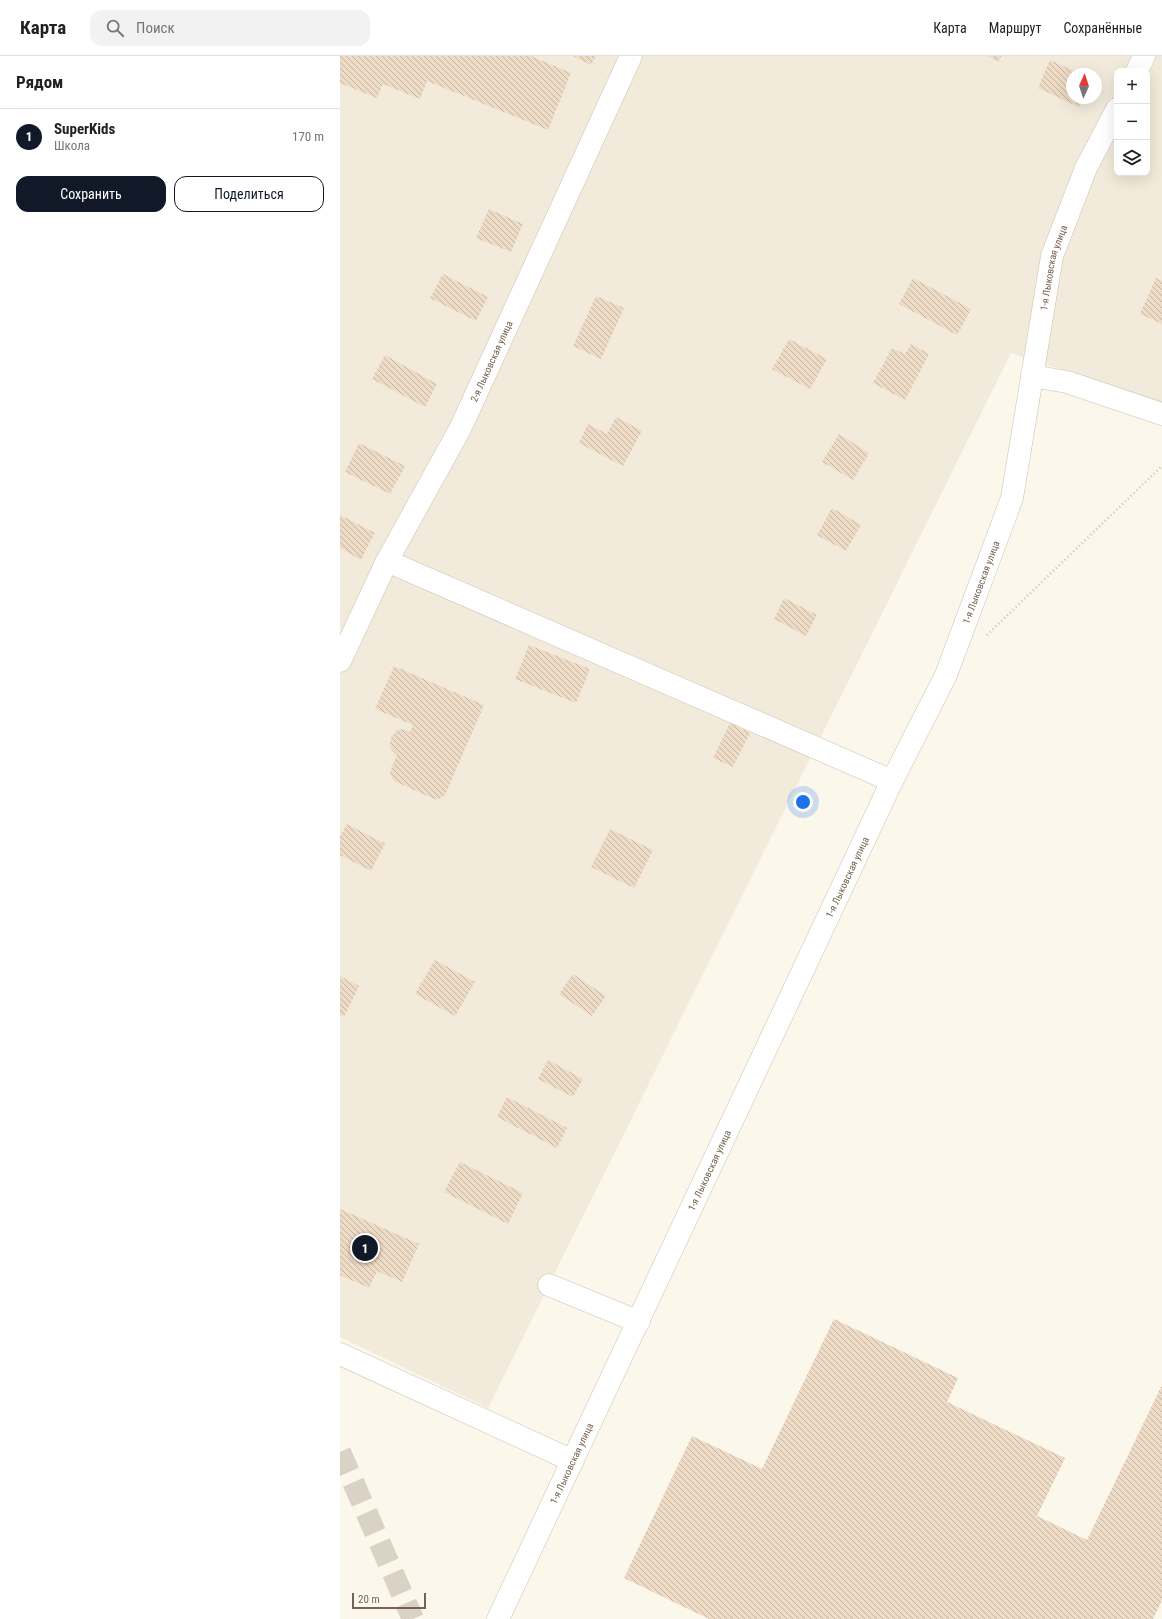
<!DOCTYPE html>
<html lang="ru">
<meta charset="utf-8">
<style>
body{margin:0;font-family:"Roboto Condensed",sans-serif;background:#f2f2f2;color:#202124}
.controls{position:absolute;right:12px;top:12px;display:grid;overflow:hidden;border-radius:8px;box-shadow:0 4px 16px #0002}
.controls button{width:36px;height:36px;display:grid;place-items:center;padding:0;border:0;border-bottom:1px solid #e0e0e0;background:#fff;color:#202124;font:20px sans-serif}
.compass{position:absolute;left:726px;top:12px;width:36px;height:36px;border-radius:50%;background:#fff;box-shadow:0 4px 16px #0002;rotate:3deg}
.scale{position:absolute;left:12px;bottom:10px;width:74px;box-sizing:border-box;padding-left:4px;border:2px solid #756250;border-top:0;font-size:11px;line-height:14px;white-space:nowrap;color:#756250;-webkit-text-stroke:3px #fefbf2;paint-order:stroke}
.you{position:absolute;left:463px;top:746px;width:14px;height:14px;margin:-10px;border:3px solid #fff;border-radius:50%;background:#1a73e8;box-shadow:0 0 0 6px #1a73e833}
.badge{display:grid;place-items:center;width:26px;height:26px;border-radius:50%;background:#111827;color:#fff;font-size:13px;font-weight:700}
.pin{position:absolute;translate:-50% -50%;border:2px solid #fff;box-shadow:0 1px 4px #0006}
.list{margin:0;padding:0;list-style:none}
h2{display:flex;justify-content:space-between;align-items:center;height:52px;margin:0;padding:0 16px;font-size:17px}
h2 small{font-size:13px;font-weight:400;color:#757577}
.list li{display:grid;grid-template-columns:26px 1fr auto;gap:12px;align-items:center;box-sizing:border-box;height:56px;padding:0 16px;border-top:1px solid #e0e0e0}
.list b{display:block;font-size:15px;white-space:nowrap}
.list p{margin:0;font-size:13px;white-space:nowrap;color:#757577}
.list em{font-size:13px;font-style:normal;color:#757577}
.actions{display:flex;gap:8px;padding:12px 16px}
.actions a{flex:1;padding:9px 0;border:1px solid #111827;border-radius:12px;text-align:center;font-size:14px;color:#111827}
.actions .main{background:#111827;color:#fff}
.icon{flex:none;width:22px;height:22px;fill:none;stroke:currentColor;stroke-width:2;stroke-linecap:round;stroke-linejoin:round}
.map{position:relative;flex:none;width:822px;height:1563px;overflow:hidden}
header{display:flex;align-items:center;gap:24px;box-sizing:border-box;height:56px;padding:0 20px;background:#fff;border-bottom:1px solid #e0e0e0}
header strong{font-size:19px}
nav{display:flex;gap:22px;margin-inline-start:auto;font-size:14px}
.search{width:280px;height:36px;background:#f2f2f2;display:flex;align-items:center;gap:10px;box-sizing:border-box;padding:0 14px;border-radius:12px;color:#757577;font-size:15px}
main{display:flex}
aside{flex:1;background:#fff}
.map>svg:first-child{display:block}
.residential{fill:#f2eada;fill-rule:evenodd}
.building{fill:url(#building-back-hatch)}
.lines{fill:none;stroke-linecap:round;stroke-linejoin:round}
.major-tunnel{stroke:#dad2c4;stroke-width:22;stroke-dasharray:22 11;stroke-linecap:butt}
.minor-casing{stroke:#cdc1b2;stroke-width:23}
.path{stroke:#d4bea8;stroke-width:2.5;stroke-dasharray:1 3;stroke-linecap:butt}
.minor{stroke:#fff;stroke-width:22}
.labels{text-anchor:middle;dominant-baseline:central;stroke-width:3;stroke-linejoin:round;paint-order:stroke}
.street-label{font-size:10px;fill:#756250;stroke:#fefbf2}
</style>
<header>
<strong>Карта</strong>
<div class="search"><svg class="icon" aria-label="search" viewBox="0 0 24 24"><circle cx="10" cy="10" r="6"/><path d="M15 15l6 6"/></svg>Поиск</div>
<nav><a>Карта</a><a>Маршрут</a><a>Сохранённые</a></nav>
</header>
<main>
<aside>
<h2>Рядом<small></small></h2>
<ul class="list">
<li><span class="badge">1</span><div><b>SuperKids</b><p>Школа</p></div><em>170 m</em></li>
</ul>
<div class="actions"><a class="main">Сохранить</a><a>Поделиться</a></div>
</aside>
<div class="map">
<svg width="822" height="1563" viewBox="0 0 822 1563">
<defs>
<pattern id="building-back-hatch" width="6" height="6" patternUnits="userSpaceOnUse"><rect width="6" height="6" fill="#eedbc5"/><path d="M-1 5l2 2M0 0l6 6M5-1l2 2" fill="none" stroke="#c5b5a2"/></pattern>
</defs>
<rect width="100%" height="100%" fill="#fbf7eb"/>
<path class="residential" d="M0 0H822V347L671 297 148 1352 0 1281ZM777 15H807V117H777ZM732 18H756V42H732Z"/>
<path class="building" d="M0 0H191L231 17 208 74 87 25 80 43 43 28 37 42 0 27Z
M233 0H256L251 9Z
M648 0H661L658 6Z
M710 4 741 18H732V42H743L739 51 698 32Z
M149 153 183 168 171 196 136 182Z
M103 218 148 241 136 265 90 242Z
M573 222 631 253 617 279 559 248Z
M816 222 822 225V268L800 258Z
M256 240 284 252 261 303 233 290Z
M449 283 487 303 470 333 432 313Z
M571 288 589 298 565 344 533 327 552 292 565 298Z
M45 299 97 328 85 351 32 323Z
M276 361 302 375 283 410 239 387 248 368 267 378Z
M499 378 529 397 513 424 482 406Z
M19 387 65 410 50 438 5 416Z
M492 452 521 469 506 495 477 479Z
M0 459 35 477 21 504 0 492Z
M444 542 477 559 466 580 434 563Z
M189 589 250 613 236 647 175 623Z
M54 610 144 649 105 739 99 743H94L54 725 50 719 51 713 57 699 51 693 50 685 52 680 58 674 63 673 70 676 73 669 35 653Z
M390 667 410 677 393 711 373 702Z
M7 768 45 788 31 815 0 799V781Z
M270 773 313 794 294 832 251 811Z
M95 904 135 926 115 960 75 938Z
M233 918 266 940 252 960 219 938Z
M0 920 19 930 4 961 0 959Z
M208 1004 243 1023 233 1041 198 1023Z
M167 1041 227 1072 217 1092 157 1061Z
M120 1106 183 1137 168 1168 104 1136Z
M0 1153 79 1188 62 1226 37 1215 29 1232 0 1219Z
M494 1263 618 1322 607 1346 725 1402 697 1460 747 1484 822 1329V1544L813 1563H369L284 1522 352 1380 422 1413Z"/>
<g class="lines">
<path class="major-tunnel" d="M0 1396 73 1563"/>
<g class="minor-casing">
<g id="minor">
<path d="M797 15 804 0"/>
<path d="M692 320 727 326 822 358"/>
<path d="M47 505 552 725"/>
<path id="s1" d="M0 605 47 505 120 373 291 0"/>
<path d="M209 1229 299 1266"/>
<path d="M0 1298 233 1405"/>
<path id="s2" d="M158 1563 552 725 606 619 672 442 712 200 746 112 777 53"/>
</g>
</g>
<path class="path" d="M647 579 822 410"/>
<use href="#minor" class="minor"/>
</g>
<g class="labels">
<g class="street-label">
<text stroke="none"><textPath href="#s2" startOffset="1468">1-я Лыковская улица</textPath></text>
<text stroke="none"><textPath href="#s1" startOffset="336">2-я Лыковская улица</textPath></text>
<text stroke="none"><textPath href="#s2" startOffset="1144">1-я Лыковская улица</textPath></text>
<text stroke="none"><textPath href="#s2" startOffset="820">1-я Лыковская улица</textPath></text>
<text stroke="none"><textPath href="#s2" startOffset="496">1-я Лыковская улица</textPath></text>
<text stroke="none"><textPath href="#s2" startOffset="172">1-я Лыковская улица</textPath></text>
</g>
</g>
</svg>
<div class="controls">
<button>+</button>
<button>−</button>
<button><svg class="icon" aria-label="layers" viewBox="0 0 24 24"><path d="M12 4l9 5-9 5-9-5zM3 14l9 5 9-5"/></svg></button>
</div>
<svg class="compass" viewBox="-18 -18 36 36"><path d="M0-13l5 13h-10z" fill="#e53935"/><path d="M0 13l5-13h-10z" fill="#757577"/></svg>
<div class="scale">20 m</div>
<div class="you"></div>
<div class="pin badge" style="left:25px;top:1192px">1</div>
</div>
</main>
